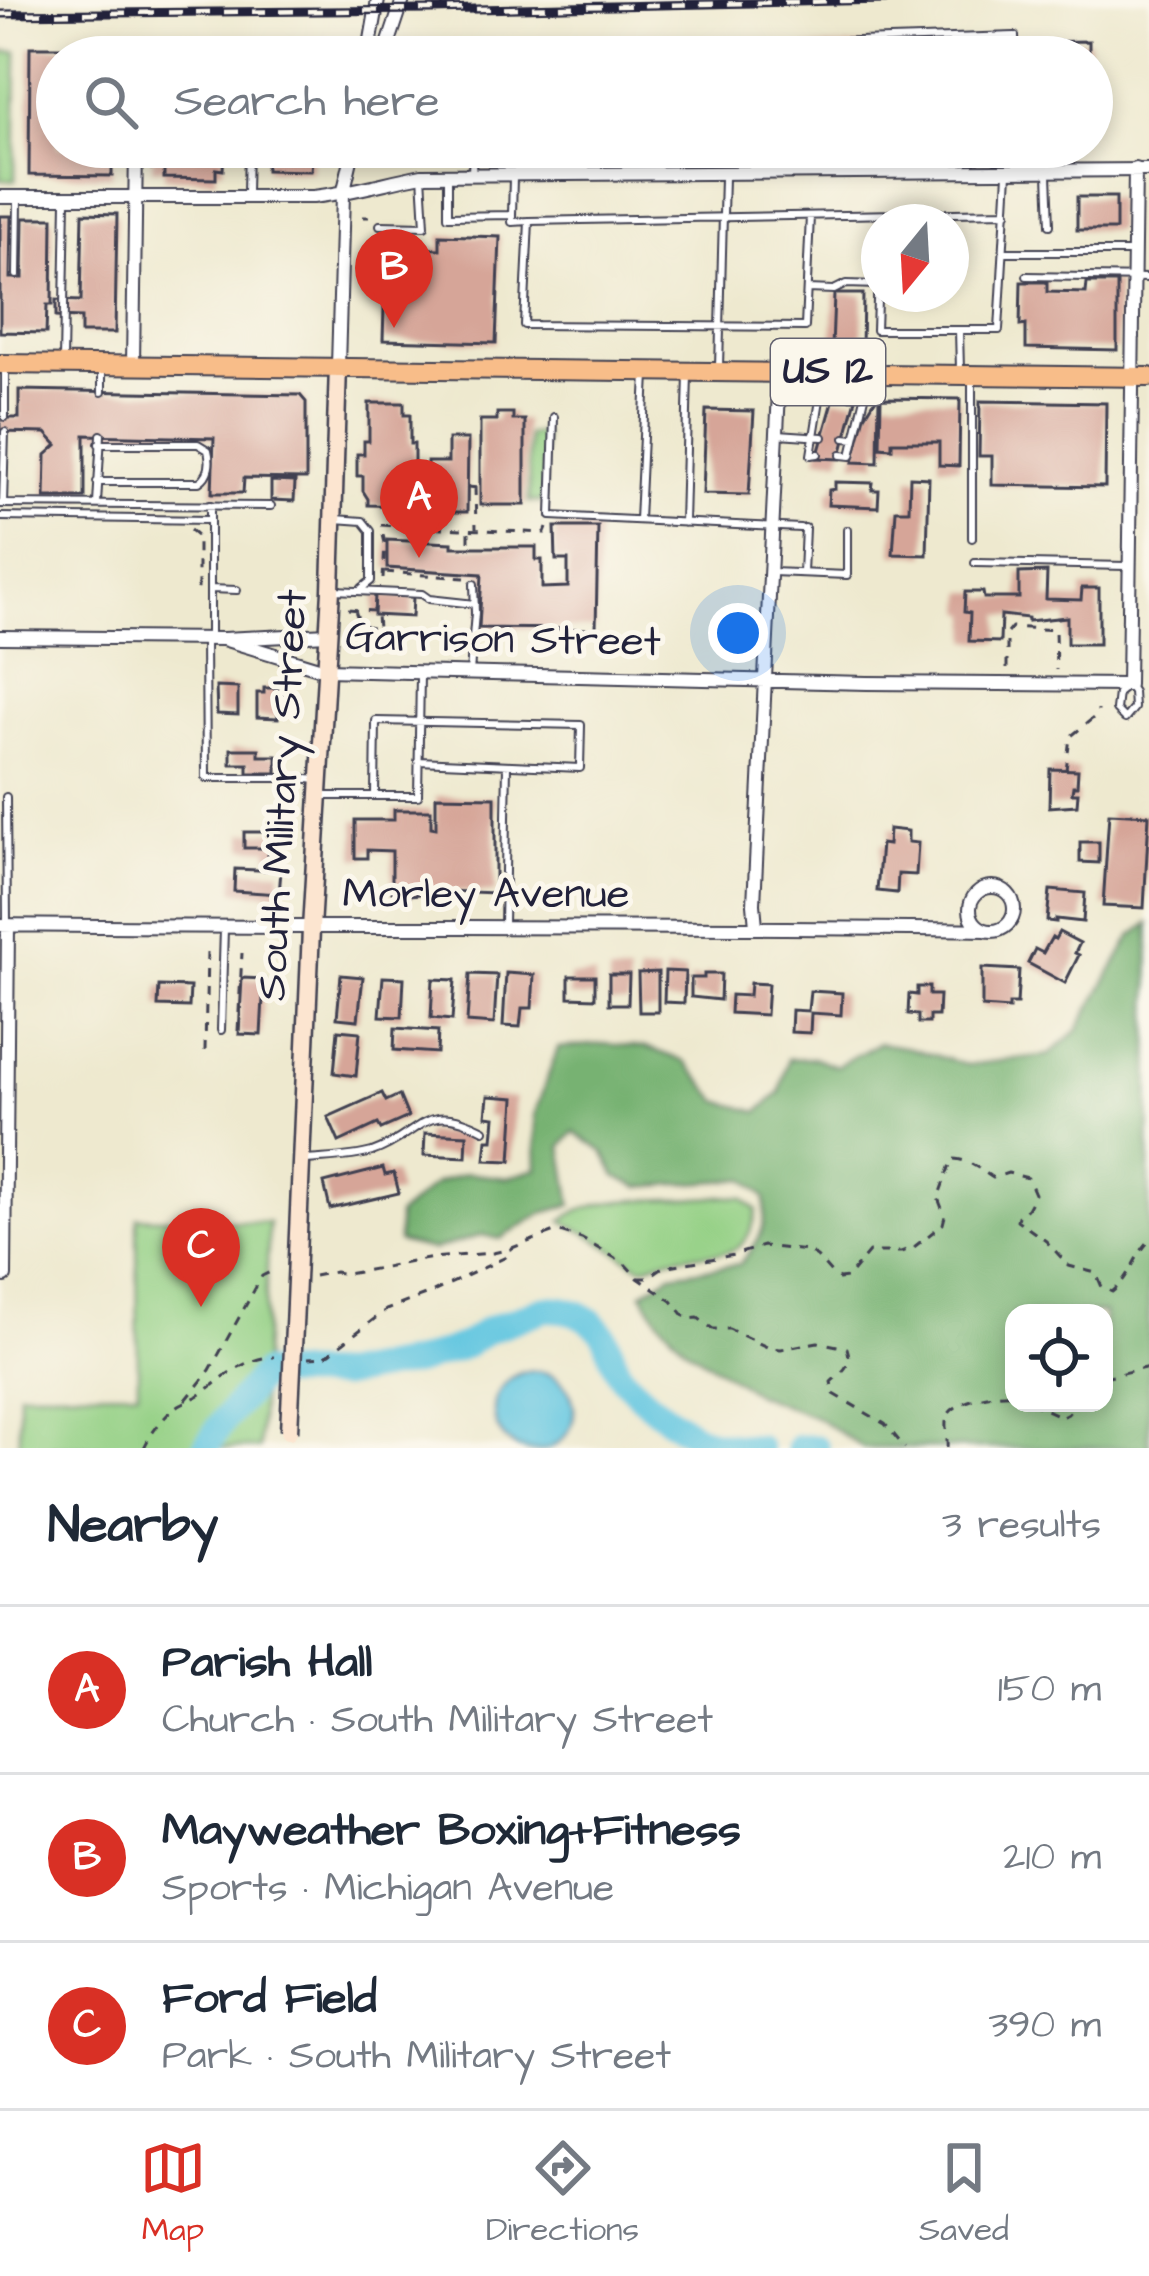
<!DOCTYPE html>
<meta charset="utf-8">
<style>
body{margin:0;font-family:"Architects Daughter",sans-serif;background:#f6f6f7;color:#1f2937}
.controls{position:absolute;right:36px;bottom:36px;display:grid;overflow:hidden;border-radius:24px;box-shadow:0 6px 18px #0003}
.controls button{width:108px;height:108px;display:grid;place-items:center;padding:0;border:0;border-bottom:3px solid #e0e1e3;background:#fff;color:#1f2937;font:60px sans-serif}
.compass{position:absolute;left:861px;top:204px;width:108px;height:108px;border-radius:50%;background:#fff;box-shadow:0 6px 18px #0003;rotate:198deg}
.you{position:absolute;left:738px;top:633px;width:42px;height:42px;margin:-30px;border:9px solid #fff;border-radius:50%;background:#1a73e8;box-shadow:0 0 0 18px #1a73e833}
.badge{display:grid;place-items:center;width:78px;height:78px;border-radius:50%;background:#d93025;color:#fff;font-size:39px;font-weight:700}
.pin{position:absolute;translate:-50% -99px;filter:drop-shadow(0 3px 6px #0008)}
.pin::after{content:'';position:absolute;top:63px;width:42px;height:36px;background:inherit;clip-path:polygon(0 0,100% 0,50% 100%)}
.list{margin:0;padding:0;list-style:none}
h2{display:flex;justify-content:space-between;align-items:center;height:156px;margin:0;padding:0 48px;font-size:51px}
h2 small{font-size:39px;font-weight:400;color:#747a83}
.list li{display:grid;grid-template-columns:78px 1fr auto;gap:36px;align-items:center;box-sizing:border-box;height:168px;padding:0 48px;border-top:3px solid #e0e1e3}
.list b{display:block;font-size:45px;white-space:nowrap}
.list p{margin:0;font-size:39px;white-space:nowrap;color:#747a83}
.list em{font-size:39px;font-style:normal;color:#747a83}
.icon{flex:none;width:66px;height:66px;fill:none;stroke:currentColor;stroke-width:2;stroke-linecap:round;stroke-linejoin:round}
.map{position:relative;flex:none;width:1149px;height:1448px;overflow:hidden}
.search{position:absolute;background:#fff;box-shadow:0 6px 18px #0003;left:36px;right:36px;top:36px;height:132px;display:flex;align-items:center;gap:30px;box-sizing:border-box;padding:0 42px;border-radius:66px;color:#747a83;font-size:45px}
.sheet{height:660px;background:#fff}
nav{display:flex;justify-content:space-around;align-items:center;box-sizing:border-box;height:168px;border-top:3px solid #e0e1e3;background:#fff;font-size:33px;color:#747a83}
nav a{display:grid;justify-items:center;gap:6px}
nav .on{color:#d93025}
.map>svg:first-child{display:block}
.green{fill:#94d085;stroke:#5b7960;stroke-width:3}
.forest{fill:#77b272;stroke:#4c6a56;stroke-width:3;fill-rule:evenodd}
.water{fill:#62c6e0;stroke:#42748e;stroke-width:3}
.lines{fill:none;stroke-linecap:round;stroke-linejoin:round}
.river{stroke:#62c6e0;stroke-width:27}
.building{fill:#d6a598}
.lane-casing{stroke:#414051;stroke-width:10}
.street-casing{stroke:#414051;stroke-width:16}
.secondary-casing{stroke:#414051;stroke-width:21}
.primary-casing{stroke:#414051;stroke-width:22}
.path{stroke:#414051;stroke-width:3;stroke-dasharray:9 9;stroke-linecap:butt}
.lane{stroke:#fff;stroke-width:6}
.street{stroke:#fff;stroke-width:12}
.secondary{stroke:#fce5d0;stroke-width:16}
.primary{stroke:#f8bd89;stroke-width:18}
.rail-casing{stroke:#22223b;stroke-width:9}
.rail{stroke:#fbf7ec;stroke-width:4.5;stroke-dasharray:14;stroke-linecap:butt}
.secondary-bridge-casing{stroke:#414051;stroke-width:21;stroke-linecap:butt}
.secondary-bridge{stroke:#fce5d0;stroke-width:16}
.labels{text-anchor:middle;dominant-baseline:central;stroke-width:10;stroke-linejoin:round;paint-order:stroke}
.shield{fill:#fbf7ec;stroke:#636270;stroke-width:3}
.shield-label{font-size:39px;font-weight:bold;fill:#22223b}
.street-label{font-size:42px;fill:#22223b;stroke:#fbf7ec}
</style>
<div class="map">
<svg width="1149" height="1448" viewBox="0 0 1149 1448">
<rect width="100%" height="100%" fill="#fbf7ec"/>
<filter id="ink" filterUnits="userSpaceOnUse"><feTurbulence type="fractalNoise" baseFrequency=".00833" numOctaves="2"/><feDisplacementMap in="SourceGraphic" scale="24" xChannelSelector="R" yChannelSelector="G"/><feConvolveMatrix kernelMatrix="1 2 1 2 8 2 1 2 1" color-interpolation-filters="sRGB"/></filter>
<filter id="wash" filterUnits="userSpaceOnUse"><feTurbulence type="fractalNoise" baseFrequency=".004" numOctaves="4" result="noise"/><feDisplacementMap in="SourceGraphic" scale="48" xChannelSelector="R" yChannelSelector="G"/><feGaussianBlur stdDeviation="2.7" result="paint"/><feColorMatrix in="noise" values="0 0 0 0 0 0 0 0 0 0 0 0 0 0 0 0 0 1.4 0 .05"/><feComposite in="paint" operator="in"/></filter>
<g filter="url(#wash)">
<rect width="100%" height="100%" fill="#eee9cf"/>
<path class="green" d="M0 52H17L15 180H0Z
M544 433 543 502H529L528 435Z
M721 1196 743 1198 757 1210C745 1269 714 1247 670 1258 660 1260 651 1265 641 1267L588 1234 562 1221C600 1190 675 1204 721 1196Z
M137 1217 269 1223 259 1448H19V1392L138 1391Z"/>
<path class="forest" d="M1149 923V1448H863L818 1418 758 1395 685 1347 659 1319 642 1293 671 1274 740 1264C760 1240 767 1229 765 1198L745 1179 639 1187 616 1176 604 1152 574 1132 562 1146 572 1205 543 1213 500 1239 483 1235 432 1250 398 1242V1215L436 1183 467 1173 507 1178 537 1169 535 1113 558 1048 603 1044 646 1047 686 1062 719 1101 758 1112 780 1093 788 1059 815 1058 836 1066 879 1043 910 1048 967 1065 1049 1055 1078 1030 1131 937ZM1014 1313H1104V1403H1014Z"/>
<path class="water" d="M494 1411a40 40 0 1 1 80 0a40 40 0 1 1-80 0Z"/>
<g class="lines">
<path class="river" d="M205 1448 224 1420 263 1374 341 1376 417 1362 466 1345 487 1330 544 1309C573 1307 601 1319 610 1349 614 1363 617 1372 627 1382 642 1400 689 1436 711 1442 726 1447 743 1446 758 1448
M799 1448H816"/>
</g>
<g id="blocks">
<path class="building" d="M1089 41V57H1028L1027 42Z
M267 43 330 44 331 57H267Z
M936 44 937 57H726V49Z
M30 47H113V57H57V147H112V176L29 175Z
M153 147H224L223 170 216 169V179L164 178V169H152Z
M266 147H313L311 171 266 170Z
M504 147H967V151L504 162Z
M1077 197H1116V230H1077Z
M83 213 117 214 115 333H81V318L56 317V300L81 301Z
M0 216H11L10 278H23L24 218H53L52 305H47L46 333 0 332Z
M440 235 500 237 496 343 383 340 386 247 440 249Z
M1021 282H1047V292L1086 293 1087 283H1117V350L1026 348V325L1020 326Z
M834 294H863L862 348H832Z
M19 390 300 395 306 402V479L244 478 243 493H212L214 438 85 435V498H45L46 455 57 445 46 433 0 432V418H19Z
M879 393 878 463 853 462 865 416Z
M834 398 856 399 840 459 817 458Z
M881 398 960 399 959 466 939 465V442H892V448L880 447Z
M980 401 1106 403 1105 487 992 485V456H979Z
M369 403H404V415H410V444H414V486L427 487V462H448V439H468L467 512H446L447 493H427L426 512H416V506L368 505V499L363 491V476H357V454H364V441H369Z
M706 410 754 411 749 495 703 494Z
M497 413H513V420H525V505H480V420H497Z
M910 477 929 478 927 555 893 554 896 510H909Z
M271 481 295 482 294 501 271 500Z
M835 482 873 483 872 490H879L878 507 828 505 829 490 835 489Z
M555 527H598L596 629 479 628 482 574 387 568V540L452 543V547H536V560H542V588L568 587V560H556Z
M1047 572 1046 599 1081 600 1082 588H1099V644H1067V617L1028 621V618L1001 615 1000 642 969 641 970 613 964 612 965 592H983L984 598H1019V573Z
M375 595 413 597 412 617 374 615Z
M216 687 238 688V715L217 714Z
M264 688H278L277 693H283V710H278V718L257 717V693H264Z
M231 749H259V756H277V773H248V764H231Z
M1050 769 1078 770 1077 786H1073L1072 793H1078L1077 805 1049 807Z
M436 796 495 797V893L420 890 419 894 409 895V891H392V851L367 850V858H355V820H394V810H431V827L436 828Z
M1109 813 1149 815 1144 908 1103 906Z
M889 829 908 831V842L918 843 916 875 898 874 897 893 877 891 881 844 888 845Z
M244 832H280V855H268V848H244Z
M1080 842H1099V863L1080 862Z
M235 869 281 871 279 894 234 891Z
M1050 890 1085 893 1083 922 1056 919V922L1047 921Z
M1059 932 1080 943 1075 953 1079 955 1065 983 1028 963 1035 949 1043 953 1052 937 1055 939Z
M982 968 1019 970 1017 1004H1009V1009L982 1007Z
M665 971 685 972 684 1003 664 1002Z
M658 972V1012H639L638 973Z
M506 973 534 975 532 1008H522L520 1027 503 1026Z
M470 974 497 975 494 1024 467 1022Z
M609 974H629L628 1004H609Z
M704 974H721L720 1000 691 997V978H704Z
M341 975 363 977 358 1020 337 1018Z
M569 976H595V998L569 997Z
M383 977 404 978 402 1017 380 1016Z
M242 978 264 979 261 1035 239 1034Z
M433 979 455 980 452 1020 431 1018Z
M750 983 768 984 766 1015 730 1013 731 995 749 996Z
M159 986 190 987 189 1007 158 1006Z
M917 987H929V995H939L938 1016H929V1023H918V1015L908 1014 909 994 917 995Z
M810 991 842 993 841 1015 811 1013 810 1033 791 1032 792 1010 808 1011Z
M395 1028 438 1031 437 1053 394 1050Z
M338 1030 360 1032 356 1076 334 1073Z
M382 1093 386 1101 399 1095 408 1117 381 1129 378 1124 339 1142 328 1117Z
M488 1096 515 1098 511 1161 485 1160 487 1140H493L495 1117 486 1116Z
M425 1133 467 1135 466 1157 424 1155Z
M383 1168 385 1175 394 1173 399 1193 330 1209 324 1183Z"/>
</g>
</g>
<g filter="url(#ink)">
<use href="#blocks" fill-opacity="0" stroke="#414051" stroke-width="3"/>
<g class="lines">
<g class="lane-casing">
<path id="lane" d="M478 57V53L1015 36 1016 57
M1019 147V171
M472 173 473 147
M1048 174 1050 225
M448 175V216L512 215V222L529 221
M247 193 248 147
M512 215 513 177
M810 216 805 327 524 325 529 221 1007 212
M380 225 425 226 422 175
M879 241 876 330H999L1008 173
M1004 252H1132
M17 275 18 200
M1027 276 1149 278
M807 289 834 290 846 284 878 285
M959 330 960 370
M63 361 66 200
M719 367 724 177
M102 372V392
M5 417V367
M554 417 551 516 800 528
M778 434 823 437
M845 438 855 439 870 376
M818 454 811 455 824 375
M841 455 851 456 855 439
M97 482H199C210 475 211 462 208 450L198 444H99
M0 504 271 506
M3 504 5 432
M97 504 101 435
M0 517 210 520
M336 519 363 521 371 531V581L362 588
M639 520 646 374
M684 523 688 374
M972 538V378
M975 563 1127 566
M772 572 847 575V530
M803 573 805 528
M210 589 237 590
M334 590 422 594 429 599 475 604
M205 639 206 778H299L316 780
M210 639V505
M470 672 475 613 474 584
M1128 685 1133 692 1134 708 1125 719 1116 710 1118 693Z
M375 795 376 721 581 725 580 768 418 761
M323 796H418L420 675
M6 797 7 922
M504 924 507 765
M221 1030 224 928
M306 1160C327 1158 351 1158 372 1152 422 1135 423 1098 484 1130"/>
</g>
<g class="street-casing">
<path id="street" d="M368 57 378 0
M384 57 403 0
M0 197H313C350 193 386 182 422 175L1149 170
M133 364 136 147
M338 366 343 194 354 147
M0 637 223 639 328 634
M223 639 325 670 867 683 1128 685 1135 169
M970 909a22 22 0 1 1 44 0a22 22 0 1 1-44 0Z
M0 925C329 929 657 925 986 930
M756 926 754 904 780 371
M5 1276 8 925"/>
</g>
<g class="secondary-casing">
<path id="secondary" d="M294 1327 311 929 331 590 338 366"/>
</g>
<g class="primary-casing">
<path id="primary" d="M0 364 1149 377"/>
</g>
<path class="path" d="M363 217H369
M467 487 480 488
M475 487 476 528
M381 525 545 533 547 528
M190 530 198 537V595
M469 532V548
M383 535 385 543 383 579
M385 572 465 578
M348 609 374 611
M355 609C357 622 365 628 378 629L377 615
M1007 669V633L1012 627 1055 630 1056 670
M1066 770 1070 737 1098 714V710
M238 1031 242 953
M205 1051 207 952
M314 1276 335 1272 347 1274 433 1258 493 1253 511 1249
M638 1278H647L663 1267 734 1255 763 1246 807 1251 817 1257 833 1275 839 1279 847 1278 869 1252H901L914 1247 943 1224 945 1216 938 1198 952 1159C969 1159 979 1169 993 1178L1008 1173 1028 1178 1035 1194 1027 1209 1018 1216 1017 1220 1046 1241 1069 1266 1096 1273 1102 1287 1112 1292C1130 1277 1134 1257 1149 1241
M308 1358 323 1357 330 1353 386 1310 433 1292 506 1257 512 1248 557 1231 582 1239 624 1263 638 1278 672 1301 687 1319 698 1318 713 1329H729L769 1348 781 1349 818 1342 847 1348C853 1365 843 1371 831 1382L834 1394 885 1424 905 1448
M1104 1377 1149 1367
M186 1400 210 1370 262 1276 274 1270
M1030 1403 1062 1417 1068 1414 1073 1403
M144 1448C151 1432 166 1413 181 1404 190 1399 199 1397 207 1390 226 1374 249 1357 274 1357
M947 1448C948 1438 944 1426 947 1417 953 1400 999 1392 1014 1394"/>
<use href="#lane" class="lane"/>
<use href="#street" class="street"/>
<use href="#secondary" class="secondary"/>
<use href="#primary" class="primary"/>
<g class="rail-casing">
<path id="rail" d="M0 14 431 10 886 0"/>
</g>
<use href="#rail" class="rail"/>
<g class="secondary-bridge-casing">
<path id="secondary-bridge" d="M289 1431 294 1327"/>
</g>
<use href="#secondary-bridge" class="secondary-bridge"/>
</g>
</g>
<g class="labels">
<rect class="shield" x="771" y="339" width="114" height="66" rx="9"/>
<g class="shield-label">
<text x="828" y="372">US 12</text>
</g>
<g class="street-label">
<text transform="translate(503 640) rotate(1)">Garrison Street</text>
<text transform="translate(283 795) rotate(-87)">South Military Street</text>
<text x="486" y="895">Morley Avenue</text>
</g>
</g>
</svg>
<div class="controls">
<button><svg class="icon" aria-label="locate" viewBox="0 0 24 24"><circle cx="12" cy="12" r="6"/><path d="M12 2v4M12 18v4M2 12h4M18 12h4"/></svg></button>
</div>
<svg class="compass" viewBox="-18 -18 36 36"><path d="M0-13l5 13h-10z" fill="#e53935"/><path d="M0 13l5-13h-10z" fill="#747a83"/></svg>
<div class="you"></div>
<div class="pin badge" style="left:419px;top:558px">A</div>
<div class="pin badge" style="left:394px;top:328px">B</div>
<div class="pin badge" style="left:201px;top:1307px">C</div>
<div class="search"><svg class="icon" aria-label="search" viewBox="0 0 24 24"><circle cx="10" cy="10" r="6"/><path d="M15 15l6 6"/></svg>Search here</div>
</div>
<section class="sheet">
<h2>Nearby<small>3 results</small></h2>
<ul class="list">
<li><span class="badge">A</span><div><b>Parish Hall</b><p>Church · South Military Street</p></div><em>150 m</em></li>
<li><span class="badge">B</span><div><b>Mayweather Boxing+Fitness</b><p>Sports · Michigan Avenue</p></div><em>210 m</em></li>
<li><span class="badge">C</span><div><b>Ford Field</b><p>Park · South Military Street</p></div><em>390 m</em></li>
</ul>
</section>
<nav>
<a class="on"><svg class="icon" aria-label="map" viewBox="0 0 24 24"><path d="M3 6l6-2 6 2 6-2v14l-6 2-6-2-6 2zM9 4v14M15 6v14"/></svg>Map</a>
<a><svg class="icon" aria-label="directions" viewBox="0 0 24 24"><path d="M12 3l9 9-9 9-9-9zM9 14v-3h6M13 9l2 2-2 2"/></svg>Directions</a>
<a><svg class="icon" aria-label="saved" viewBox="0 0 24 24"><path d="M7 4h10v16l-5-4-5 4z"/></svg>Saved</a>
</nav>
